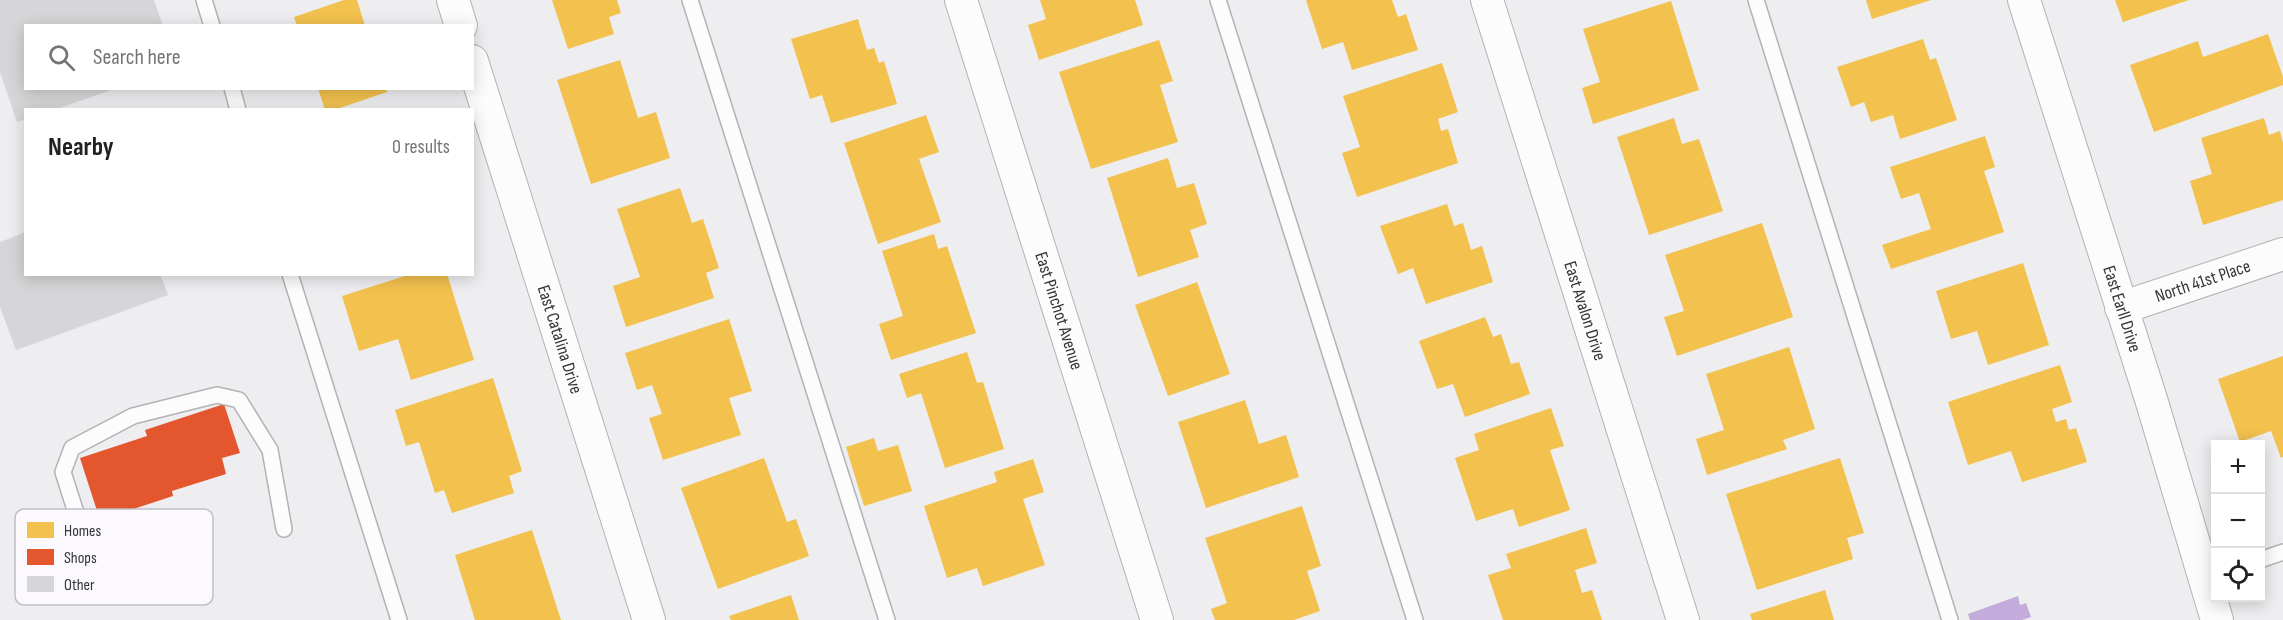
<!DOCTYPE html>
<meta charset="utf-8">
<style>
body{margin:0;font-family:"Sofia Sans Condensed",sans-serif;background:#f6f6f6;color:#202124}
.controls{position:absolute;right:18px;bottom:18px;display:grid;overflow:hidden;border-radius:0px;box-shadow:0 3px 15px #0003}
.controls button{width:54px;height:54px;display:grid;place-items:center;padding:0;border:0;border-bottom:2px solid #e0e0e0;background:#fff;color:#202124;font:30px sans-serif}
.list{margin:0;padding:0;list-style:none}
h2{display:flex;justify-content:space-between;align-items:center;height:78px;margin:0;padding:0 24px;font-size:26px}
h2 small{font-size:20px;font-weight:400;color:#757577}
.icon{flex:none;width:33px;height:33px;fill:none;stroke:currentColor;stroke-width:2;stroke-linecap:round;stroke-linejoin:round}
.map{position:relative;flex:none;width:2283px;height:620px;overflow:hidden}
.search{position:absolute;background:#fff;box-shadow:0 3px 15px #0003;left:24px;top:24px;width:450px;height:66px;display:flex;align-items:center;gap:15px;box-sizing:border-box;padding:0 21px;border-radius:0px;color:#757577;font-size:22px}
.panel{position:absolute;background:#fff;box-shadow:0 3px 15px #0003;left:24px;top:108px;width:450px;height:168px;border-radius:0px}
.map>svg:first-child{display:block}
.water{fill:#c3abdb}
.homes{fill:#f2c14e}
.shops{fill:#e4572e}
.building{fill:#d6d5d7}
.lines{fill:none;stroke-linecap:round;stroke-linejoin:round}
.lane-casing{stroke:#b3b2b5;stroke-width:18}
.street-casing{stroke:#b3b2b5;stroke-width:34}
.lane{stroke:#fcfcfd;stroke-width:15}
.street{stroke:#fcfcfd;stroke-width:32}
.labels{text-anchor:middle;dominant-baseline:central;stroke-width:6;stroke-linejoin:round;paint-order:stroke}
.street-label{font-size:18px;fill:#353436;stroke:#fbf9fe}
.key{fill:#fbf9fe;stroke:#c0bec2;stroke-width:1.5}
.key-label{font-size:16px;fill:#353436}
</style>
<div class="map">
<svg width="2283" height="620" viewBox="0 0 2283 620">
<rect width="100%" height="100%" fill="#eeedf0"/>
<path class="water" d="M2018 596 2020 605 2026 603 2031 617 2022 620H1970L1968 614Z"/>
<path class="homes" d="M344 0H357L365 26H297L294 17Z
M552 0H617L621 13 609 17 614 34 568 49Z
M1040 0H1135L1143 25 1039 60 1028 25 1046 19Z
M1306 0H1392L1398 17 1406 14 1418 50 1352 70 1343 42 1322 49Z
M1866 0H1931L1872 19Z
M2115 0H2189L2123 22Z
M1671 1 1699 90 1593 124 1582 88 1600 82 1583 29Z
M858 19 867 50 874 48 879 63 884 61 897 104 831 123 822 95 810 99 791 39Z
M2268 34 2283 77V85L2154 132 2130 65 2198 41 2203 57Z
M1923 39 1930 60 1936 58 1957 120 1900 139 1893 115 1871 122 1864 102 1851 107 1837 67Z
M1159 40 1173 81 1160 85 1178 142 1091 169 1059 72Z
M620 60 638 118 656 112 670 158 591 184 557 80Z
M1442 63 1458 112 1438 119 1441 131 1448 129 1458 163 1357 197 1342 153 1360 147 1343 96Z
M318 88H386L387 92 334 110H325Z
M926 115 939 152 919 159 941 222 878 244 844 143Z
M1674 118 1682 144 1699 139 1723 211 1649 235 1617 137Z
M2264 118 2269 135 2280 131 2283 143V200L2203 225 2190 181 2212 174 2201 138Z
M1985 136 1995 167 1984 171 2004 232 1891 269 1882 245 1931 229 1919 193 1901 199 1890 167Z
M1168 158 1177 188 1194 183 1207 224 1190 230 1199 257 1138 277 1107 178Z
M680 188 692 223 703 219 719 268 706 273 714 298 626 327 613 286 640 277 617 209Z
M1447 204 1454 226 1463 223 1471 250 1482 246 1493 282 1426 304 1413 268 1398 274 1380 226Z
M1762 223 1793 317 1677 356 1664 317 1684 311 1665 255Z
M934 234 938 249 947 246 976 333 891 360 879 324 903 316 882 251Z
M2023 263 2049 345 1988 365 1977 331 1951 339 1936 291Z
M411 274H447L474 360 411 380 398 339 359 351 342 296Z
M1197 282 1230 374 1168 396 1135 305Z
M1485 317 1493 337 1501 334 1511 364 1519 362 1530 394 1465 417 1453 384 1437 389 1419 341Z
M729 319 752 391 729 398 741 435 663 460 649 418 662 414 652 385 637 390 625 353Z
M1789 347 1815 429 1783 440 1787 449 1707 475 1696 439 1724 430 1706 374Z
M967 352 977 383 983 382 1004 449 945 468 921 393 907 398 899 374Z
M2283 356V457L2281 458 2271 431 2240 442 2218 379Z
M2060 365 2072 402 2052 409 2056 422 2066 419 2069 430 2076 428 2087 462 2022 482 2011 451 1968 465 1948 402Z
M493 378 522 471 509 476 514 493 452 513 444 490 435 493 419 442 406 446 395 410Z
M1245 400 1259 444 1286 435 1299 477 1206 508 1178 422Z
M1551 408 1564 446 1550 450 1570 510 1519 527 1513 509 1476 521 1455 458 1479 450 1474 434Z
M874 438 878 451 898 445 912 491 864 506 846 447Z
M764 458 787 522 796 519 809 556 718 589 681 488Z
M1840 458 1864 533 1847 538 1853 559 1757 590 1726 494Z
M1033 459 1044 492 1023 499 1045 565 983 586 977 568 947 578 924 506 997 482 994 472Z
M1302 506 1321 566 1307 571 1320 611 1294 620H1215L1211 609 1227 603 1205 538Z
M1586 528 1597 563 1575 570 1582 593 1592 590 1602 620H1503L1488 575 1511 568 1506 554Z
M532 530 561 620H475L455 555Z
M1825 590 1834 620H1752L1750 614Z
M791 595 799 620H731L729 616Z"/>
<path class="shops" d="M224 404 240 453 222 458 226 474 172 491 173 496 100 520 80 458 147 436 145 430Z"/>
<path class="building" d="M0 0H154L163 26H26V88L114 89 54 110H26V119L17 122 0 72Z
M26 232V274H160L168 295 16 350 0 307V242Z"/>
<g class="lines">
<g class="lane-casing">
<path id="lane" d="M204 0 212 26
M690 0 887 620
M1218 0 1415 620
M1756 0 1950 620
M232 88 238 110
M290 274 399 620
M2260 560 2283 552
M99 585 63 472 72 448 133 416 217 395 239 400 270 450 284 529"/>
</g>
<g class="street-casing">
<g id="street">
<path d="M453 0 461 26"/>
<path id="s1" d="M961 0 1157 620"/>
<path id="s2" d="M1487 0 1683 620"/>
<path id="s3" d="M2024 0 2151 399 2217 620"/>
<path id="s4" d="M472 61 649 620"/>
<path id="s5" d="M2121 308 2283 254"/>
</g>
</g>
<use href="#lane" class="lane"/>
<use href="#street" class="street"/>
</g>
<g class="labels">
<g class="street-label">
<text stroke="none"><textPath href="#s5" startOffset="86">North 41st Place</textPath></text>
<text stroke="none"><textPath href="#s1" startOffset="326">East Pinchot Avenue</textPath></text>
<text stroke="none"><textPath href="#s2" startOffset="326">East Avalon Drive</textPath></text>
<text stroke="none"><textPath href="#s3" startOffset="324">East Earll Drive</textPath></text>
<text stroke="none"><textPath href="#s4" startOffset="292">East Catalina Drive</textPath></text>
</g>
</g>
<rect x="15" y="509" width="198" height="96" rx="9" class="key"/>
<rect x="27" y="522" width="27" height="16" fill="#f2c14e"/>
<rect x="27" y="549" width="27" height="16" fill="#e4572e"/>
<rect x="27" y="576" width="27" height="16" fill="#d6d5d7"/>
<g class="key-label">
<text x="64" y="536">Homes</text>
<text x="64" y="563">Shops</text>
<text x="64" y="590">Other</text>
</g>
</svg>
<div class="controls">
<button>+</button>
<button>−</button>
<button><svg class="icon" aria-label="locate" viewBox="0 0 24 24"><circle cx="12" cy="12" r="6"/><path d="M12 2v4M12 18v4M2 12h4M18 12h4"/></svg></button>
</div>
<div class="search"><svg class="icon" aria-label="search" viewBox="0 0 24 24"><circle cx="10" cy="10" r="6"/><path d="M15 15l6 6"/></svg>Search here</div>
<section class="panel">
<h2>Nearby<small>0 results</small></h2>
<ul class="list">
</ul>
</section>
</div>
